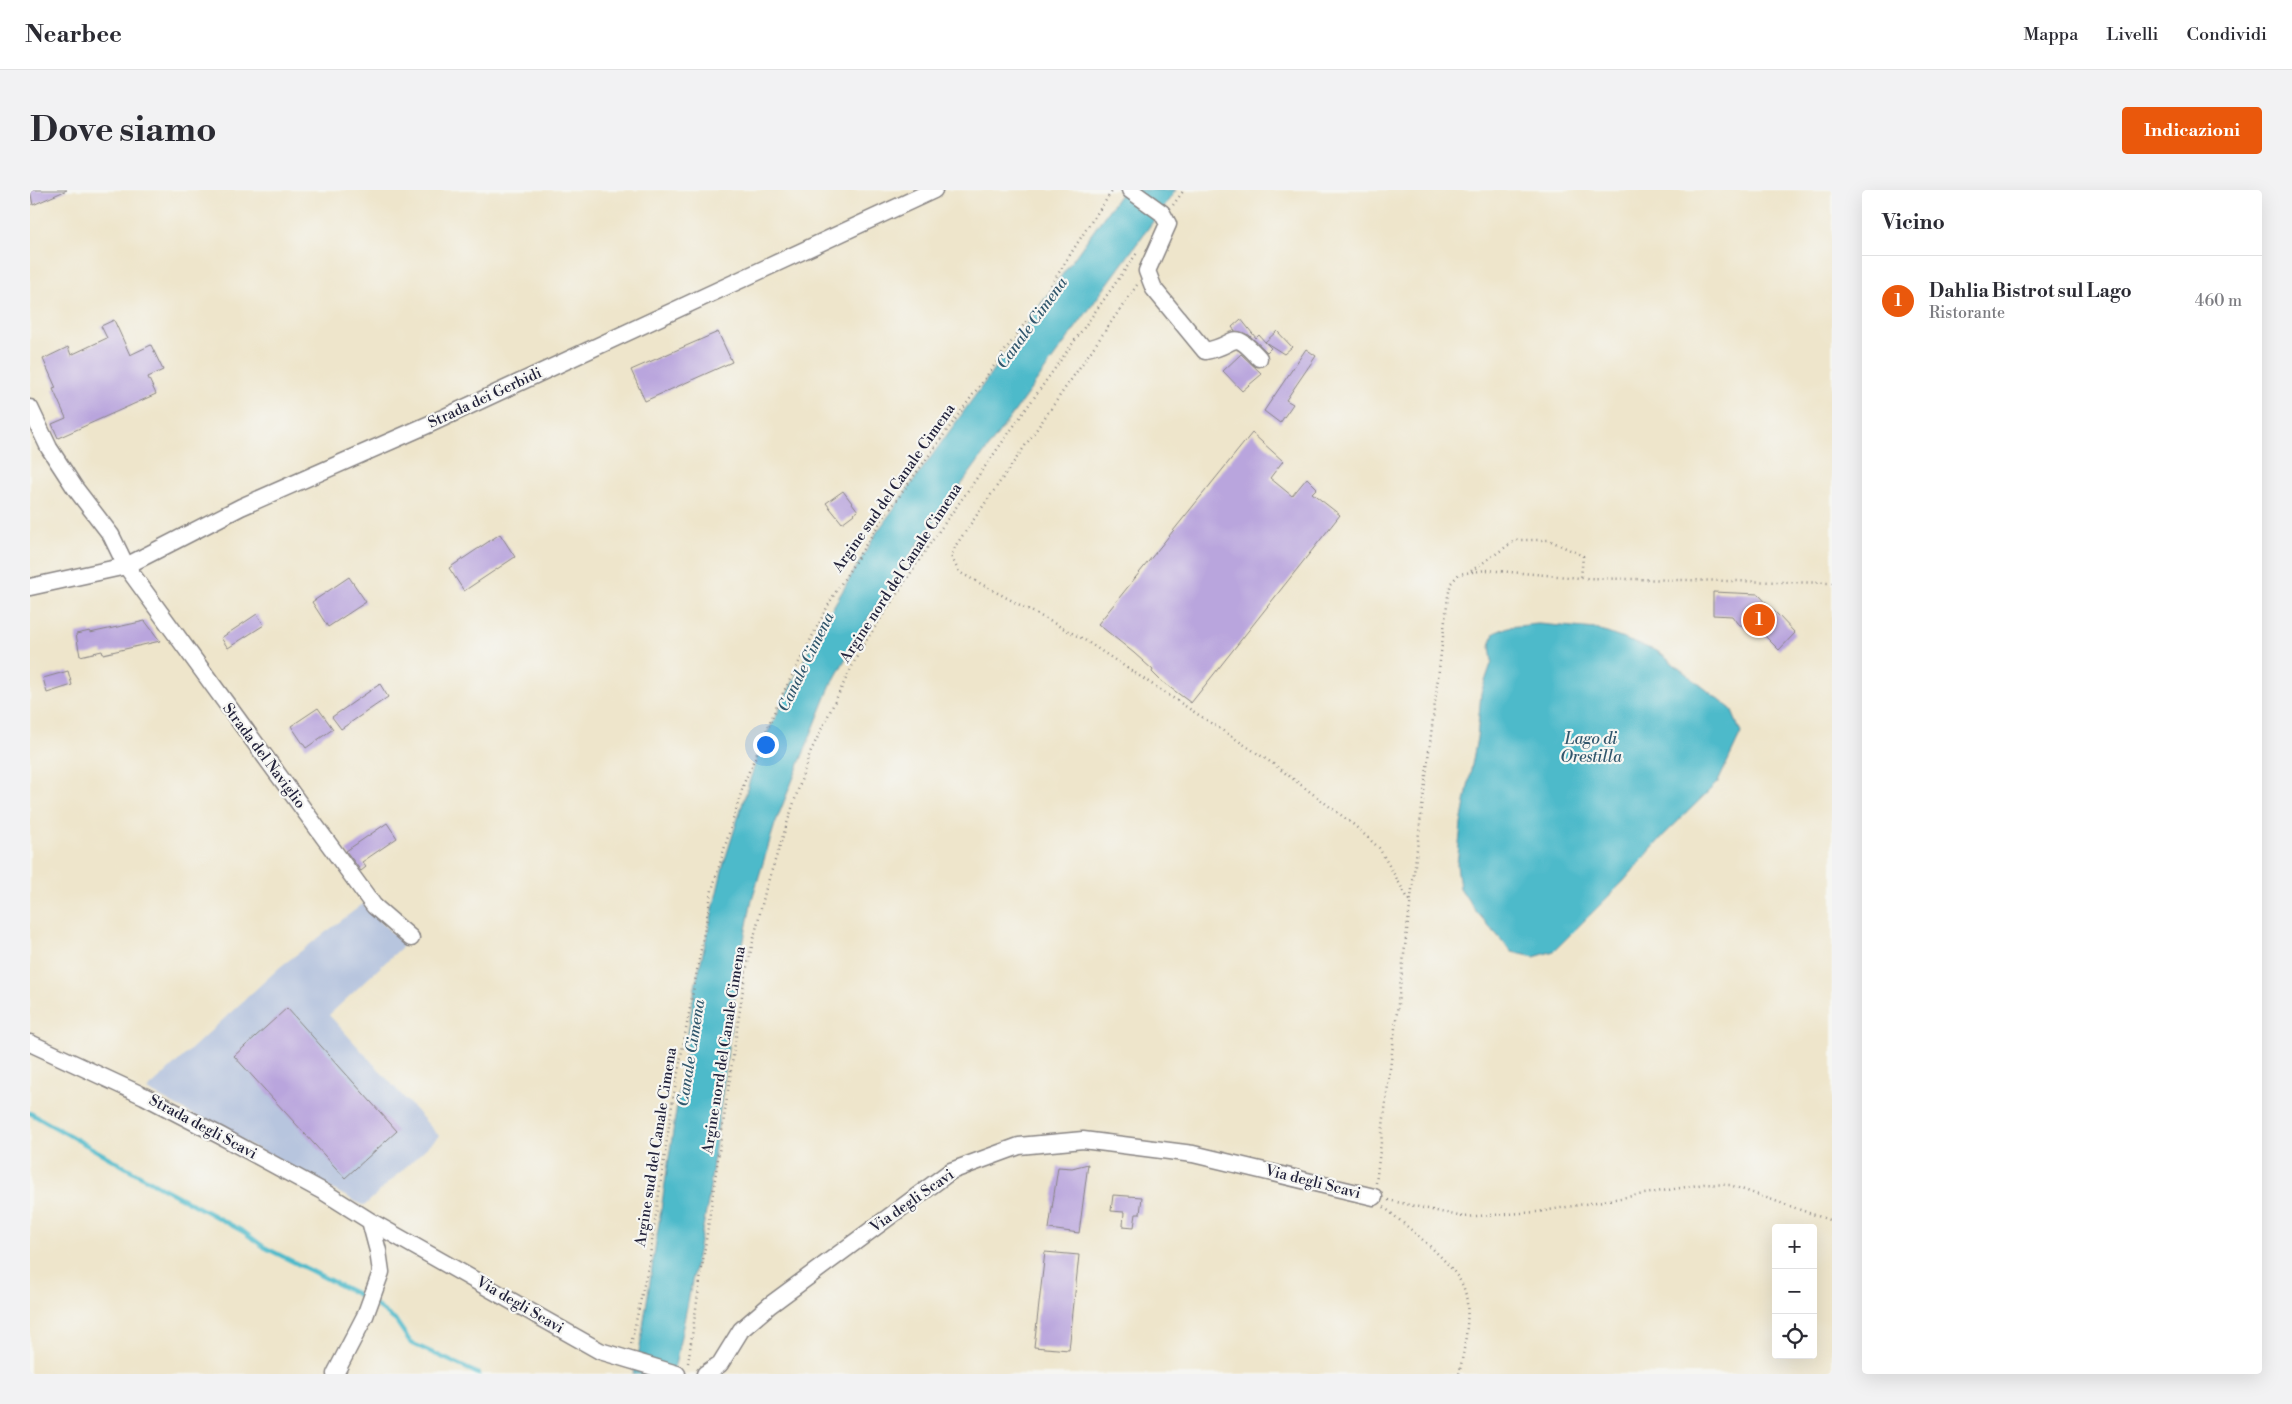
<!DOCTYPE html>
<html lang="it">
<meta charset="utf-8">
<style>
body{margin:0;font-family:"Libre Bodoni",serif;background:#f2f2f3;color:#2b2b33}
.controls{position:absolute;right:15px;bottom:15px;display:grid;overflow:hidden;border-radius:5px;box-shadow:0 5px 20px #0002}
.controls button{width:45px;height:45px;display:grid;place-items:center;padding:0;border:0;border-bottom:1px solid #e1e1e2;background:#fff;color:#2b2b33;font:25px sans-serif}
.you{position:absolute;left:735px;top:554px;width:18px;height:18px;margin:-12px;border:4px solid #fff;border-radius:50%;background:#1a73e8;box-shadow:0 0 0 8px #1a73e833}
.badge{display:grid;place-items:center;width:32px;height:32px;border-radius:50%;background:#ea580c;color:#fff;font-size:16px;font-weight:700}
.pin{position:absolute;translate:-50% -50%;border:2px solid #fff;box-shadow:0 1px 5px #0006}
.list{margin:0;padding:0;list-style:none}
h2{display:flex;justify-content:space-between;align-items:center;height:65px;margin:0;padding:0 20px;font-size:21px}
h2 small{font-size:16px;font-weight:400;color:#7c7c81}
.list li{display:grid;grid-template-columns:32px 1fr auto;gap:15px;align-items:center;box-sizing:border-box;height:90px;padding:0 20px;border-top:1px solid #e1e1e2}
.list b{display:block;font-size:19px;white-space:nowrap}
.list p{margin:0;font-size:16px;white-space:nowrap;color:#7c7c81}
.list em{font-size:16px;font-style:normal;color:#7c7c81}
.icon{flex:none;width:28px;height:28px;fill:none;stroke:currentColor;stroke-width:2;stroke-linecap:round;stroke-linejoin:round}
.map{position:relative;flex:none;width:1802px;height:1184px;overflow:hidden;border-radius:5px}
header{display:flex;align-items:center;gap:30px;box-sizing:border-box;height:70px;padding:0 25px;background:#fff;border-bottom:1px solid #e1e1e2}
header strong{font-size:24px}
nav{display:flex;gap:28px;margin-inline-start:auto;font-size:18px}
.intro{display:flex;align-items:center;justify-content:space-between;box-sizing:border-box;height:120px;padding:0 30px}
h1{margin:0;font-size:35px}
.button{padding:12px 22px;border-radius:5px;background:#ea580c;color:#fff;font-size:18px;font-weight:700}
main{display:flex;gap:30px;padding:0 30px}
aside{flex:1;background:#fff;border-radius:5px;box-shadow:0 5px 20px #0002}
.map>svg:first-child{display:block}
.industrial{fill:#b7c5de}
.water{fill:#4ebaca;stroke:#386e82}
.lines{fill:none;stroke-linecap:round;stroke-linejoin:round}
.stream{stroke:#4ebaca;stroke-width:4.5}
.building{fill:#b9a5dd}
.minor-casing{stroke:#888483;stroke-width:19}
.path{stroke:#888483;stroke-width:2.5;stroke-dasharray:1 4;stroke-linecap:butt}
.minor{stroke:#fff;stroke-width:16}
.labels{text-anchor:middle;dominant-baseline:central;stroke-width:4.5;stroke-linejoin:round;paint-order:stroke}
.street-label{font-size:15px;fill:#22223b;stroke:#f6f6f2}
.water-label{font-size:16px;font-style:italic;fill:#31576d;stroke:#f6f6f2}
</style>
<header>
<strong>Nearbee</strong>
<nav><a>Mappa</a><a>Livelli</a><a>Condividi</a></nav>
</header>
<div class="intro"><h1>Dove siamo</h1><a class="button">Indicazioni</a></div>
<main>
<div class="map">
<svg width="1802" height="1184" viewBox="0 0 1802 1184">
<rect width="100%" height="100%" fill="#f6f6f2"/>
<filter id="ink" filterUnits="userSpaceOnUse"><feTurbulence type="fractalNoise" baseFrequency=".02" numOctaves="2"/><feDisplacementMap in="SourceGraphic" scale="10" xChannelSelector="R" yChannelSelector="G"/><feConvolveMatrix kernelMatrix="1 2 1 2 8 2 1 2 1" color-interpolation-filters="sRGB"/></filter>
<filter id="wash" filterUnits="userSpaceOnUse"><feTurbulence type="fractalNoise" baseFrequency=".0096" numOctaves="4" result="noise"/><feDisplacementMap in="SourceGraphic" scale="20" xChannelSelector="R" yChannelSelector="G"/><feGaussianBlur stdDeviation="1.12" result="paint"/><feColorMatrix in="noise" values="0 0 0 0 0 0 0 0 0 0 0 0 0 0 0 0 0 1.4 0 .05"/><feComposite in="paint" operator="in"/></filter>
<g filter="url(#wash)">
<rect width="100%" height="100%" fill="#eee5cb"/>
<path class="industrial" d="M333 714 374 755 299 825 409 946 334 1016 117 900 250 777Z"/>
<path class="water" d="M1093 0H1146L880 365 837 430 800 497 745 634 722 709 708 781 678 1012 646 1171 642 1184H603L610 1157 665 797 693 676 730 558 785 448 847 342Z
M1508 434 1566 439 1627 461 1701 519 1711 543 1688 592 1633 646 1592 693 1524 761 1504 767 1482 762 1444 719 1430 698 1427 675 1431 634 1447 548 1451 503 1462 471 1460 456 1464 443 1478 437Z"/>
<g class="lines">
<path class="stream" d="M0 923 118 990 214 1042 234 1057 337 1109
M344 1114 366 1131 381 1153 449 1184"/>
</g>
<g id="blocks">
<path class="building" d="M0 0H37L3 15Z
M1211 129 1226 148 1229 145 1235 152 1247 141 1262 157 1254 164 1235 152 1241 158 1237 162 1219 145 1205 141 1202 137Z
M84 130 100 165 121 155 133 180 118 187 126 204 28 248 22 234 36 228 23 199 26 198 13 169 38 157 41 165 77 148 71 136Z
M688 142 702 172 615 211 601 180Z
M1276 159 1286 166 1256 210 1263 214 1250 233 1234 221Z
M1211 164 1232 184 1212 201 1193 181Z
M1222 243 1253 271 1240 288 1262 306 1277 288 1287 298 1282 303 1310 325 1161 513 1130 490 1122 482 1123 480 1104 463 1068 434Z
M813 301 828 321 812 333 796 313Z
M470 344 485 367 434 401 419 378Z
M319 387 336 412 298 437 282 412Z
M1683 402 1728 404 1765 443 1749 460 1725 436 1715 438 1707 433 1702 426 1683 425Z
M227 424 234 435 198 458 191 448Z
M115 431 130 451 73 464 72 461 50 466 46 444 60 441V443Z
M38 481 42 495 17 503 13 488Z
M350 494 358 507 311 539 302 527Z
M288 518 303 539 276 558 261 536Z
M357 633 367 648 332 672 336 677 331 681 316 661Z
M257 818 367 941 315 988 204 866Z
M1058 974 1049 1043 1019 1039 1028 977 1042 978Z
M1083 1005 1112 1007 1110 1024H1106L1104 1037 1093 1036 1094 1022 1081 1021Z
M1015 1062 1049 1065 1039 1160 1004 1157Z"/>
</g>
</g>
<g filter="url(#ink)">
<use href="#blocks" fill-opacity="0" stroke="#888483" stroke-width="1"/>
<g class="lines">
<g class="minor-casing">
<path id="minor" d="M1100 0 1132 23 1138 34 1117 81 1124 99 1175 161C1208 156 1200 136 1229 168
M0 218 19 258 45 298 81 345 96 376 344 716 381 748
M0 397 96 376 211 317 402 233 904 0
M0 853 114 906 191 946 294 1002 340 1031 570 1161 647 1184
M305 1184 335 1126 351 1082 348 1061 340 1031
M675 1184 690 1174 711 1140 740 1115 921 981 989 956 1053 950 1163 964 1344 1007"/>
</g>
<path class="path" d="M1143 15 1154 0
M1107 95 926 355 921 366 929 382 1053 449 1242 573 1324 635 1349 658 1380 712
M1441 381 1486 350H1519L1553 366 1551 388
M1346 993 1418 406 1421 393 1429 384 1456 380 1551 388 1802 393
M1358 1010 1433 1027 1507 1022 1674 994 1700 995 1802 1031
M1354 1017C1377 1037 1420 1069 1433 1096 1443 1119 1434 1161 1429 1184
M601 1154 619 1072 643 909 682 700 714 593 750 509 802 408 847 337 1011 111 1057 38 1083 0
M658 1173 715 785 736 698 780 563 830 460 897 358 1107 63"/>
<use href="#minor" class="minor"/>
</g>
</g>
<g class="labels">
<g class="street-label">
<text transform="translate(455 208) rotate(-25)">Strada dei Gerbidi</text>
<text transform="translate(864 298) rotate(-55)">Argine sud del Canale Cimena</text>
<text transform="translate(871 383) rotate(-57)">Argine nord del Canale Cimena</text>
<text transform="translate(234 566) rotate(53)">Strada del Naviglio</text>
<text transform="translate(694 860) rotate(-81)">Argine nord del Canale Cimena</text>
<text transform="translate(173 937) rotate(28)">Strada degli Scavi</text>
<text transform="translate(626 957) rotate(-81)">Argine sud del Canale Cimena</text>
<text transform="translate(1283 992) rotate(14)">Via degli Scavi</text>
<text transform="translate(882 1011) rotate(-35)">Via degli Scavi</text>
<text transform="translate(490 1115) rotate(30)">Via degli Scavi</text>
</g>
<g class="water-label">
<text transform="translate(1002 133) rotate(-54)">Canale Cimena</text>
<text transform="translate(776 472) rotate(-64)">Canale Cimena</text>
<text x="1561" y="549">Lago di<tspan x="1561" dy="18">Orestilla</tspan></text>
<text transform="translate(661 863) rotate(-81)">Canale Cimena</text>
</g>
</g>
</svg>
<div class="controls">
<button>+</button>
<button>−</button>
<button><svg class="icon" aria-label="locate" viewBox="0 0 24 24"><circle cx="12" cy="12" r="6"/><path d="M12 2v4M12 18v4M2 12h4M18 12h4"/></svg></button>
</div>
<div class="you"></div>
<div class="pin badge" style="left:1729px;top:430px">1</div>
</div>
<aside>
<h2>Vicino<small></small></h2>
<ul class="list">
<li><span class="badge">1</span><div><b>Dahlia Bistrot sul Lago</b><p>Ristorante</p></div><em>460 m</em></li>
</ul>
</aside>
</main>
